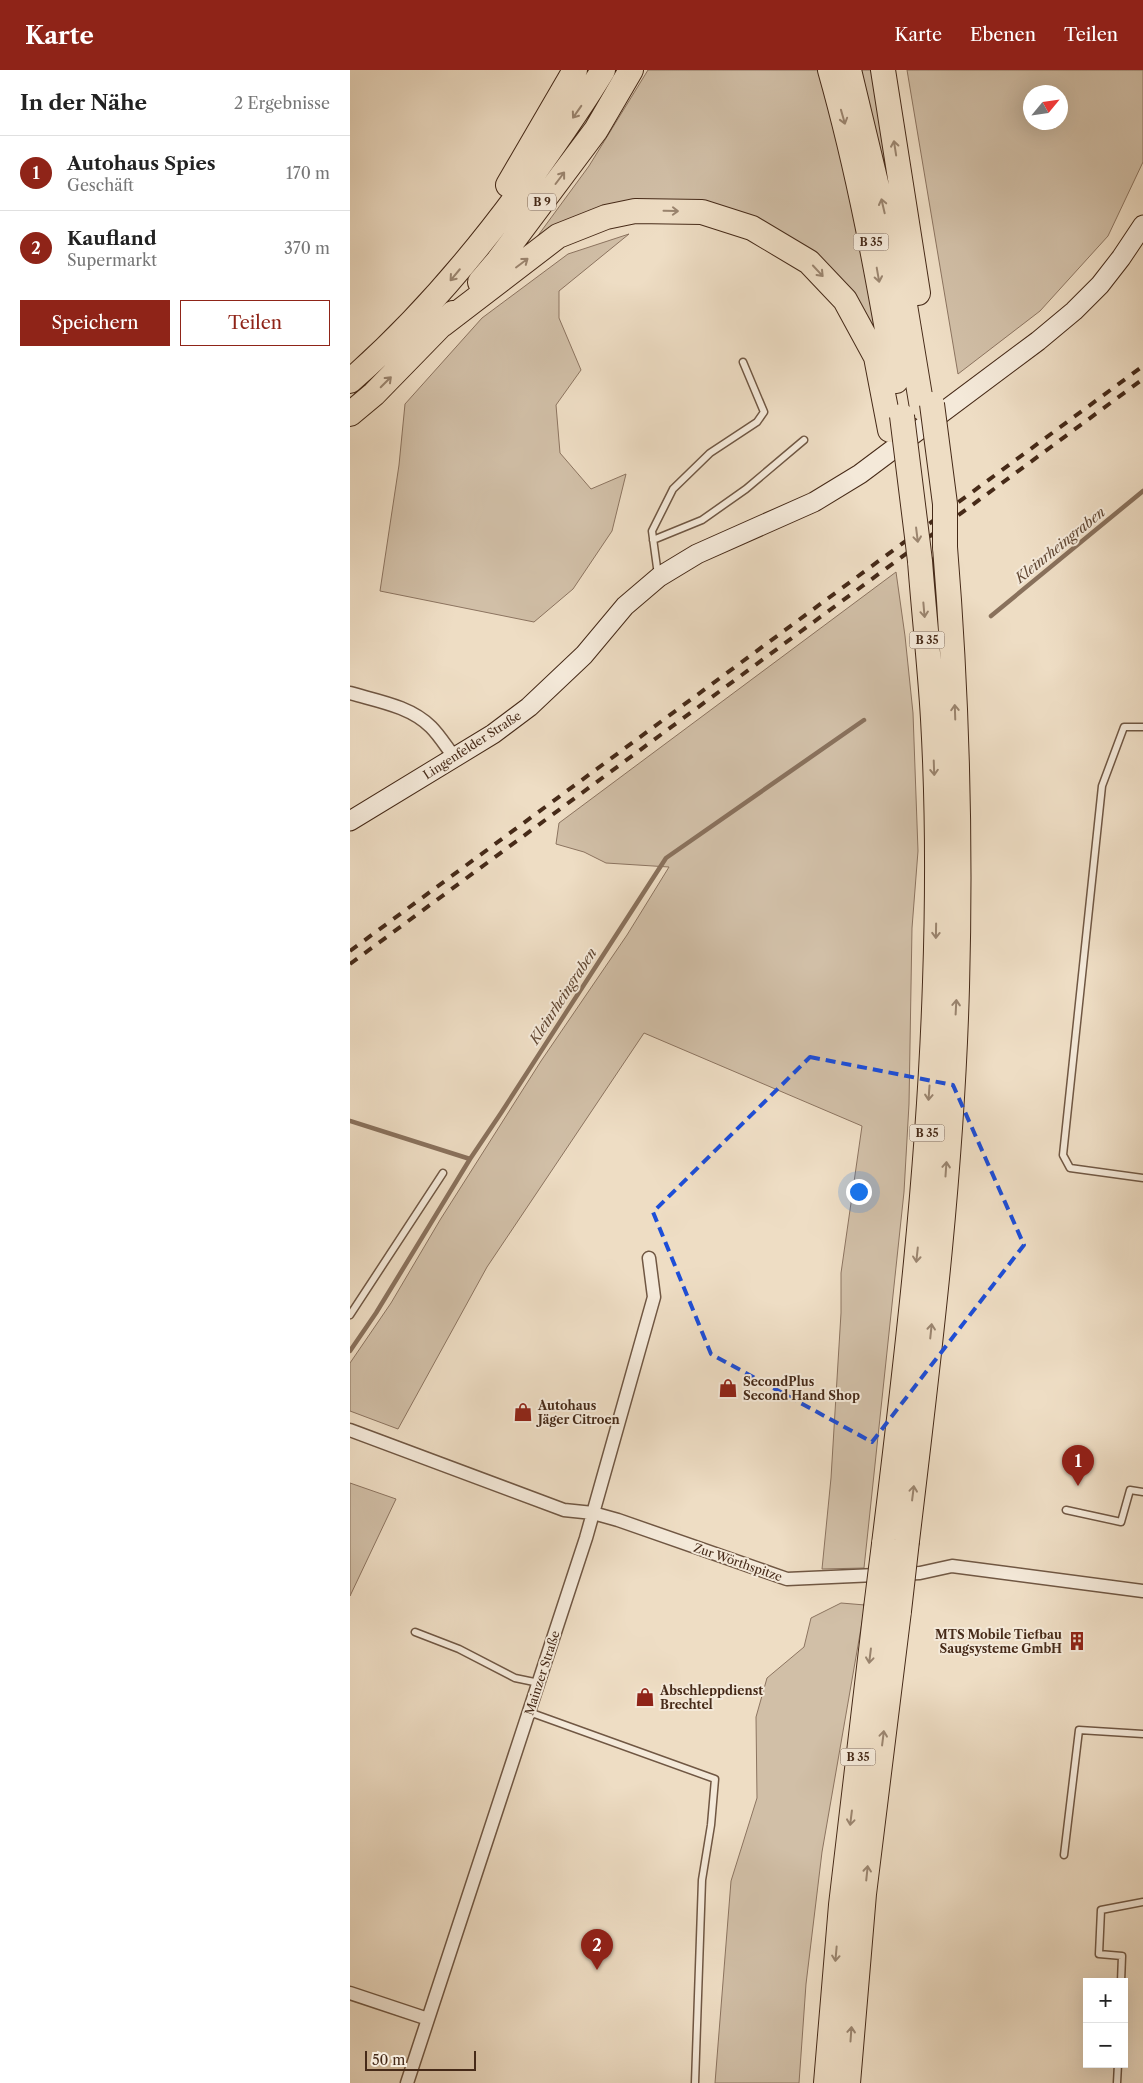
<!DOCTYPE html>
<html lang="de">
<meta charset="utf-8">
<style>
body{margin:0;font-family:"Libre Caslon Text",serif;background:#f6f6f6;color:#222}
.controls{position:absolute;right:15px;bottom:15px;display:grid;overflow:hidden;border-radius:0px;box-shadow:0 5px 20px #0002}
.controls button{width:45px;height:45px;display:grid;place-items:center;padding:0;border:0;border-bottom:1px solid #e0e0e0;background:#fff;color:#222;font:25px sans-serif}
.compass{position:absolute;left:673px;top:15px;width:45px;height:45px;border-radius:50%;background:#fff;box-shadow:0 5px 20px #0002;rotate:61deg}
.scale{position:absolute;left:15px;bottom:12px;width:111px;box-sizing:border-box;padding-left:5px;border:2px solid #462a18;border-top:0;font-size:14px;line-height:18px;white-space:nowrap;color:#462a18;-webkit-text-stroke:4px #f4e9d9;paint-order:stroke}
.you{position:absolute;left:508px;top:1121px;width:18px;height:18px;margin:-12px;border:4px solid #fff;border-radius:50%;background:#1a73e8;box-shadow:0 0 0 8px #1a73e833}
.badge{display:grid;place-items:center;width:32px;height:32px;border-radius:50%;background:#8f2418;color:#fff;font-size:16px;font-weight:700}
.pin{position:absolute;translate:-50% -41px;filter:drop-shadow(0 1px 2px #0008)}
.pin::after{content:'';position:absolute;top:26px;width:18px;height:15px;background:inherit;clip-path:polygon(0 0,100% 0,50% 100%)}
.list{margin:0;padding:0;list-style:none}
h2{display:flex;justify-content:space-between;align-items:center;height:65px;margin:0;padding:0 20px;font-size:21px}
h2 small{font-size:16px;font-weight:400;color:#767676}
.list li{display:grid;grid-template-columns:32px 1fr auto;gap:15px;align-items:center;box-sizing:border-box;height:75px;padding:0 20px;border-top:1px solid #e0e0e0}
.list b{display:block;font-size:19px;white-space:nowrap}
.list p{margin:0;font-size:16px;white-space:nowrap;color:#767676}
.list em{font-size:16px;font-style:normal;color:#767676}
.actions{display:flex;gap:10px;padding:15px 20px}
.actions a{flex:1;padding:11px 0;border:1px solid #8f2418;border-radius:0px;text-align:center;font-size:18px;color:#8f2418}
.actions .main{background:#8f2418;color:#fff}
.map{position:relative;flex:none;width:793px;height:2013px;overflow:hidden}
header{display:flex;align-items:center;gap:30px;box-sizing:border-box;height:70px;padding:0 25px;background:#8f2418;color:#fff}
header strong{font-size:24px}
nav{display:flex;gap:28px;margin-inline-start:auto;font-size:18px}
main{display:flex}
aside{flex:1;background:#fff}
.map>svg:first-child{display:block}
.green{fill:#d1bfa7;stroke:#8c7460;fill-rule:evenodd}
.lines{fill:none;stroke-linecap:round;stroke-linejoin:round}
.stream{stroke:#89715c;stroke-width:4.5}
.lane-casing{stroke:#705743;stroke-width:9}
.street-casing{stroke:#705743;stroke-width:15}
.secondary-casing{stroke:#462a18;stroke-width:21}
.highway-casing{stroke:#462a18;stroke-width:26}
.lane{stroke:#f4e9d9;stroke-width:6}
.street{stroke:#f4e9d9;stroke-width:12}
.secondary{stroke:#f4e9d9;stroke-width:19}
.highway{stroke:#eeddc4;stroke-width:24}
.rail{stroke:#462a18;stroke-width:4;stroke-dasharray:9 9;stroke-linecap:butt}
.highway-bridge-casing{stroke:#462a18;stroke-width:26;stroke-linecap:butt}
.highway-bridge{stroke:#eeddc4;stroke-width:24}
.oneway{stroke:#9a846e}
.marked{fill:none;stroke:#1d4ed8;stroke-width:4;stroke-dasharray:10 6;stroke-linejoin:round}
.labels{text-anchor:middle;dominant-baseline:central;stroke-width:4;stroke-linejoin:round;paint-order:stroke}
.shield{fill:#f4e9d9;stroke:#7a6352;stroke-width:1}
.shield-label{font-size:11px;font-weight:bold;fill:#462a18}
.street-label{font-size:12px;fill:#462a18;stroke:#f4e9d9}
.poi-label{font-size:12px;font-weight:bold;fill:#462a18;stroke:#f4e9d9;text-anchor:start}
.water-label{font-size:14px;font-style:italic;fill:#624834;stroke:#f4e9d9}
</style>
<header>
<strong>Karte</strong>
<nav><a>Karte</a><a>Ebenen</a><a>Teilen</a></nav>
</header>
<main>
<aside>
<h2>In der Nähe<small>2 Ergebnisse</small></h2>
<ul class="list">
<li><span class="badge">1</span><div><b>Autohaus Spies</b><p>Geschäft</p></div><em>170 m</em></li>
<li><span class="badge">2</span><div><b>Kaufland</b><p>Supermarkt</p></div><em>370 m</em></li>
</ul>
<div class="actions"><a class="main">Speichern</a><a>Teilen</a></div>
</aside>
<div class="map">
<svg width="793" height="2013" viewBox="0 0 793 2013">
<rect width="100%" height="100%" fill="#eeddc4"/>
<filter id="stains"><feTurbulence type="fractalNoise" baseFrequency=".004" numOctaves="4"/><feColorMatrix values="0 0 0 0 .2 0 0 0 0 .09 0 0 0 0 .02 0 0 0 .5 -.17"/></filter>
<radialGradient id="worn" r=".72"><stop offset=".6" stop-color="#630" stop-opacity="0"/><stop offset="1" stop-color="#630" stop-opacity=".3"/></radialGradient>
<path class="green" d="M298 0H471L495 95 532 281 504 230 353 135 184 171 239 96Z
M510 0H526L555 181Z
M557 0H793V92L758 166 690 241 608 304ZM680 22H710V52H680Z
M279 164 209 221V248L231 300 206 335 210 383 241 419 276 404 262 461 223 519 184 552 30 521 49 395 55 334 132 248 218 184Z
M546 502 555 566 563 643 568 781 562 858 559 1034 554 1122 514 1498 472 1499 481 1408 491 1243V1203L512 1056 294 963 137 1197 48 1359 0 1341V1293L41 1233 90 1150 191 991 277 865 319 797 256 793 234 782 206 774 209 753Z
M0 1413 46 1429 0 1526Z
M491 1533 515 1535 472 1782 456 1914 449 2013H365L381 1811 407 1728 406 1647 417 1608 454 1577 461 1548Z"/>
<g class="lines">
<path class="stream" d="M641 546 793 421
M0 1051 120 1089
M0 1281 26 1243 120 1089 151 1043 316 788 514 650"/>
<g class="lane-casing">
<path id="lane" d="M303 470 352 450 396 419 454 370
M308 505 302 461 323 419 360 383 407 352 414 342 393 292
M793 657H774L752 716 713 1085 720 1098 793 1108
M0 1245 93 1103
M716 1440 771 1452 780 1420 793 1422
M65 1562 109 1579 165 1608 189 1613
M179 1642 365 1709 361 1755 352 1810 345 2013
M714 1785 729 1660 793 1664
M771 1912 772 1886 749 1884 751 1840 793 1832
M767 2013 768 1994"/>
</g>
<g class="street-casing">
<path id="street" d="M0 623C27 631 60 636 81 657 90 666 97 678 105 688
M0 1360 214 1440 243 1443 268 1450 437 1509 570 1503 602 1496 793 1521
M0 1923 78 1949
M57 2013 236 1468 304 1227 299 1188"/>
</g>
<g class="secondary-casing">
<path id="secondary" d="M0 751 143 664 179 637 234 585 275 536 309 507 347 484 464 432 510 404 688 271 724 241 750 215 771 188 793 155"/>
</g>
<g class="highway-casing">
<path id="highway" d="M480 0C509 102 528 206 546 311
M499 0 554 229 572 338
M533 0 568 223
M158 115 225 0
M130 212 148 191 246 60 281 0
M92 255 208 166 256 147 285 141 352 142 402 158 459 192 495 230 526 287 540 360
M0 311C70 250 127 182 181 107 206 72 231 37 253 0
M0 344 24 324 103 243
M557 1471C579 1287 602 1103 607 917 611 771 607 624 595 477
M534 1474C557 1287 579 1100 585 912 588 825 588 736 583 649 580 597 574 544 570 491
M476 2013 491 1835 526 1538
M498 2013 514 1824 549 1541"/>
</g>
<use href="#lane" class="lane"/>
<use href="#street" class="street"/>
<use href="#secondary" class="secondary"/>
<use href="#highway" class="highway"/>
<path class="rail" d="M0 881 793 296
M0 894 793 309"/>
<g class="highway-bridge-casing">
<path id="highway-bridge" d="M582 334 595 434V477
M552 346 570 491
M526 1538 534 1474
M549 1541 557 1471"/>
</g>
<use href="#highway-bridge" class="highway-bridge"/>
</g>
<defs><path id="oneway-shaft" d="M-6 0H5M1.5-3L5.5 0L1.5 3" fill="none" stroke-width="1.6" stroke-linecap="round" stroke-linejoin="round" transform="scale(1.25)"/></defs>
<g class="oneway">
<use href="#oneway-shaft" transform="translate(227 42) rotate(125)"/>
<use href="#oneway-shaft" transform="translate(493 47) rotate(74)"/>
<use href="#oneway-shaft" transform="translate(545 78) rotate(-99)"/>
<use href="#oneway-shaft" transform="translate(210 108) rotate(-53)"/>
<use href="#oneway-shaft" transform="translate(533 136) rotate(-103)"/>
<use href="#oneway-shaft" transform="translate(321 141) rotate(1)"/>
<use href="#oneway-shaft" transform="translate(172 193) rotate(-37)"/>
<use href="#oneway-shaft" transform="translate(468 201) rotate(47)"/>
<use href="#oneway-shaft" transform="translate(105 205) rotate(130)"/>
<use href="#oneway-shaft" transform="translate(528 205) rotate(80)"/>
<use href="#oneway-shaft" transform="translate(36 312) rotate(-45)"/>
<use href="#oneway-shaft" transform="translate(567 465) rotate(83)"/>
<use href="#oneway-shaft" transform="translate(574 540) rotate(85)"/>
<use href="#oneway-shaft" transform="translate(605 642) rotate(-92)"/>
<use href="#oneway-shaft" transform="translate(584 698) rotate(88)"/>
<use href="#oneway-shaft" transform="translate(586 861) rotate(91)"/>
<use href="#oneway-shaft" transform="translate(606 937) rotate(-87)"/>
<use href="#oneway-shaft" transform="translate(579 1023) rotate(94)"/>
<use href="#oneway-shaft" transform="translate(596 1099) rotate(-86)"/>
<use href="#oneway-shaft" transform="translate(567 1185) rotate(96)"/>
<use href="#oneway-shaft" transform="translate(581 1261) rotate(-84)"/>
<use href="#oneway-shaft" transform="translate(563 1423) rotate(-83)"/>
<use href="#oneway-shaft" transform="translate(520 1586) rotate(97)"/>
<use href="#oneway-shaft" transform="translate(533 1668) rotate(-83)"/>
<use href="#oneway-shaft" transform="translate(501 1748) rotate(97)"/>
<use href="#oneway-shaft" transform="translate(517 1803) rotate(-84)"/>
<use href="#oneway-shaft" transform="translate(486 1884) rotate(95)"/>
<use href="#oneway-shaft" transform="translate(501 1964) rotate(-86)"/>
</g>
<path class="marked" d="M460 987 603 1015 674 1175 522 1372 361 1284 303 1142Z"/>
<defs>
<g id="shop-bare" transform="scale(1.5)"><path d="M-5-2.5h2.3a2.7 3.5 0 0 1 5.4 0H5L5.5 6h-11ZM-1.5-2.5h3a1.5 2.3 0 0 0-3 0Z" fill="#8f2418" stroke="#f4e9d9" stroke-width="2.5" paint-order="stroke"/></g>
<g id="building-bare" transform="scale(1.5)"><path d="M-4-6H4V6H1V3H-1V6H-4ZM-2.5-4.3h1.7v1.8h-1.7ZM.8-4.3h1.7v1.8H.8ZM-2.5-1h1.7V.8h-1.7ZM.8-1h1.7V.8H.8Z" fill="#8f2418" stroke="#f4e9d9" stroke-width="2.5" paint-order="stroke"/></g>
</defs>
<g fill-rule="evenodd">
<use href="#shop-bare" x="378" y="1318"/>
<use href="#shop-bare" x="173" y="1342"/>
<use href="#building-bare" x="727" y="1571"/>
<use href="#shop-bare" x="295" y="1627"/>
</g>
<g class="labels">
<g class="shield">
<rect x="178" y="123.5" width="28" height="17" rx="4"/>
<rect x="503.5" y="163.5" width="35" height="17" rx="4"/>
<rect x="559.5" y="561.5" width="35" height="17" rx="4"/>
<rect x="559.5" y="1054.5" width="35" height="17" rx="4"/>
<rect x="490.5" y="1678.5" width="35" height="17" rx="4"/>
</g>
<g class="shield-label">
<text x="192" y="132">B 9</text>
<text x="521" y="172">B 35</text>
<text x="577" y="570">B 35</text>
<text x="577" y="1063">B 35</text>
<text x="508" y="1687">B 35</text>
</g>
<g class="street-label">
<text transform="translate(122 675) rotate(-33)">Lingenfelder Straße</text>
<text transform="translate(388 1492) rotate(19)">Zur Wörthspitze</text>
<text transform="translate(192 1603) rotate(-72)">Mainzer Straße</text>
</g>
<g class="poi-label">
<text x="393" y="1311">SecondPlus<tspan x="393" dy="14">Second Hand Shop</tspan></text>
<text x="188" y="1335">Autohaus<tspan x="188" dy="14">Jäger Citroen</tspan></text>
<text x="712" y="1564" text-anchor="end">MTS Mobile Tiefbau<tspan x="712" dy="14">Saugsysteme GmbH</tspan></text>
<text x="310" y="1620">Abschleppdienst<tspan x="310" dy="14">Brechtel</tspan></text>
</g>
<g class="water-label">
<text transform="translate(710 475) rotate(-39)">Kleinrheingraben</text>
<text transform="translate(213 926) rotate(-57)">Kleinrheingraben</text>
</g>
</g>
<rect width="100%" height="100%" filter="url(#stains)"/>
<rect width="100%" height="100%" fill="url(#worn)"/>
</svg>
<div class="controls">
<button>+</button>
<button>−</button>
</div>
<svg class="compass" viewBox="-18 -18 36 36"><path d="M0-13l5 13h-10z" fill="#e53935"/><path d="M0 13l5-13h-10z" fill="#767676"/></svg>
<div class="scale">50 m</div>
<div class="you"></div>
<div class="pin badge" style="left:728px;top:1416px">1</div>
<div class="pin badge" style="left:247px;top:1900px">2</div>
</div>
</main>
